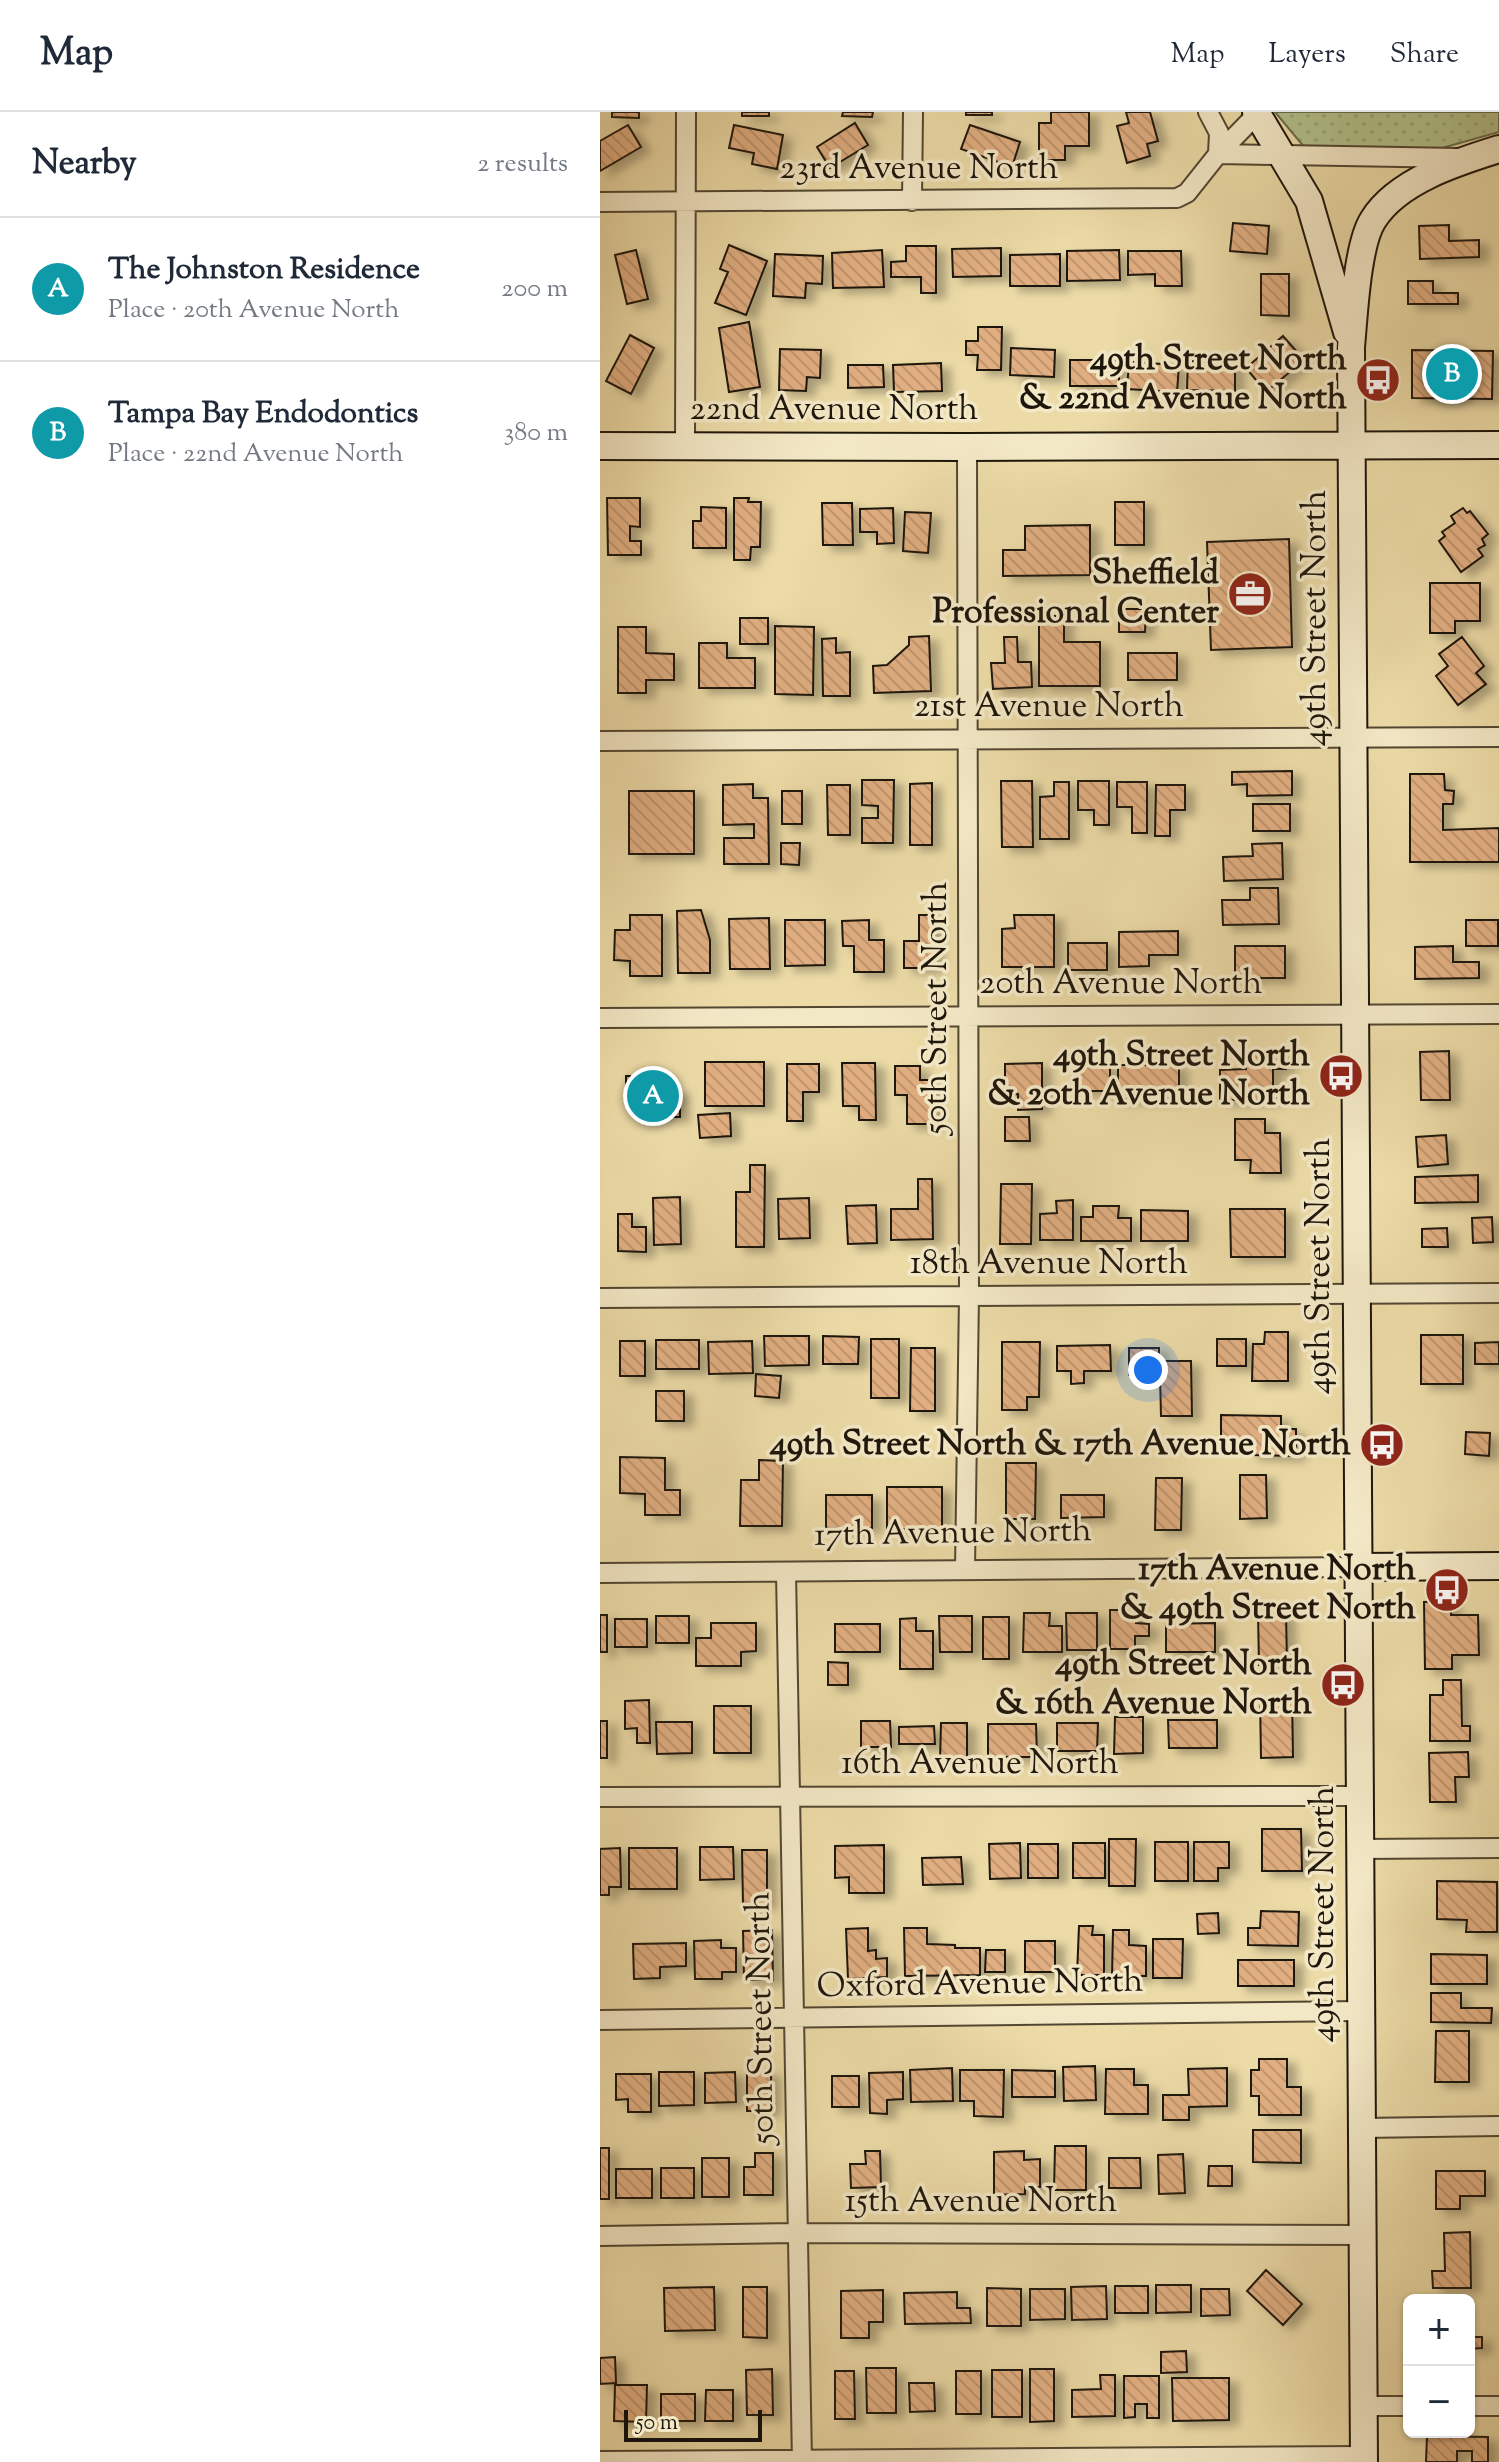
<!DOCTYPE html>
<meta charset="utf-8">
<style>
body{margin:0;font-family:"Sorts Mill Goudy",serif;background:#f2f2f3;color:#1f2937}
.controls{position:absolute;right:24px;bottom:24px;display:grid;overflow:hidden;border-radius:12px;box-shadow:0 2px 6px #0004}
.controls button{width:72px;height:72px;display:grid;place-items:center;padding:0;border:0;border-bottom:2px solid #e0e1e3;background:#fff;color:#1f2937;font:40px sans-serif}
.scale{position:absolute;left:24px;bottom:20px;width:138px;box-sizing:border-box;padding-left:8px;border:4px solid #1e160b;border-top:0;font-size:22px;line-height:28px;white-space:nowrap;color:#1e160b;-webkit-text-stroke:6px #f3e8c6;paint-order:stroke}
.you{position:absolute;left:548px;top:1258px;width:28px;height:28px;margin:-20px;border:6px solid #fff;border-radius:50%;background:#1a73e8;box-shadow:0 0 0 12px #1a73e833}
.badge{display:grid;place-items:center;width:52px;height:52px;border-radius:50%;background:#8f2418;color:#fff;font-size:26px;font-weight:700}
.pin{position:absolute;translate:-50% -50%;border:4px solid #fff;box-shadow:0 2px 8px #0006}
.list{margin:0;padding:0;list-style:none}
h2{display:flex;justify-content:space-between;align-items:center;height:104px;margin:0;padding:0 32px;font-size:34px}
h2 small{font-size:26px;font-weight:400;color:#747a83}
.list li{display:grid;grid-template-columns:52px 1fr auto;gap:24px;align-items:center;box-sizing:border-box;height:144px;padding:0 32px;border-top:2px solid #e0e1e3}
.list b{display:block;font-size:30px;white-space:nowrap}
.list p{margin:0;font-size:26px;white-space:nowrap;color:#747a83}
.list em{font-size:26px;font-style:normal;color:#747a83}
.map{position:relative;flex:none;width:899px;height:2350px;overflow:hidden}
header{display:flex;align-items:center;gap:48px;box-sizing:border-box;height:112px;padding:0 40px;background:#fff;border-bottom:2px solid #e0e1e3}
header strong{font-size:38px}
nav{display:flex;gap:44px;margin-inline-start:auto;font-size:28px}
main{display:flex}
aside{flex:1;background:#fff}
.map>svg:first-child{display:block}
.grass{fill:url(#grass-dots);stroke:#686c4b;stroke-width:2}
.building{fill:url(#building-back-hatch);stroke:#1e160b;stroke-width:2;filter:url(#shadow)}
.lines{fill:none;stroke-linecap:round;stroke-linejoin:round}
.street-casing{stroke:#524732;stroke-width:22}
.secondary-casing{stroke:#1e160b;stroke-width:30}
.street{stroke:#f3e8c6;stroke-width:18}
.secondary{stroke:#f3e8c6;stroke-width:26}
.labels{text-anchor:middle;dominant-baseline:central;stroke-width:7;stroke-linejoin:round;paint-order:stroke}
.street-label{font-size:34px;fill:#1e160b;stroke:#f3e8c6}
.poi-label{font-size:34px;font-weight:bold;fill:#1e160b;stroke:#f3e8c6;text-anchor:end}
</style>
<header>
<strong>Map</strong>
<nav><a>Map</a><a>Layers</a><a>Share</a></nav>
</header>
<main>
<aside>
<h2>Nearby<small>2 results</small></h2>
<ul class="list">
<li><span class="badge" style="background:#0f9aa8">A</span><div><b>The Johnston Residence</b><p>Place · 20th Avenue North</p></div><em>200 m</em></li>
<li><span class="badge" style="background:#0f9aa8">B</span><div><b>Tampa Bay Endodontics</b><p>Place · 22nd Avenue North</p></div><em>380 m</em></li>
</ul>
</aside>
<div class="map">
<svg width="899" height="2350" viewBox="0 0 899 2350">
<defs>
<pattern id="grass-dots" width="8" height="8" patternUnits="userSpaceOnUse" patternTransform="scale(2)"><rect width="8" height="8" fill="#b2c18b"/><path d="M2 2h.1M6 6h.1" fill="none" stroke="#99a577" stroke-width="1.8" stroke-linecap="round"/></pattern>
<pattern id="building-back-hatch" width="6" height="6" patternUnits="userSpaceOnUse" patternTransform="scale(2)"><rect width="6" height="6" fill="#e0ae81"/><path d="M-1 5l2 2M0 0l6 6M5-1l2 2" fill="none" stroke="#c0956e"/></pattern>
<filter id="shadow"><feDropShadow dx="9" dy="5" stdDeviation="4" flood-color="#0004"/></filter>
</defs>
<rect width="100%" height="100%" fill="#ecdba7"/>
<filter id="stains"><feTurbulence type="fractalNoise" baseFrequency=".0025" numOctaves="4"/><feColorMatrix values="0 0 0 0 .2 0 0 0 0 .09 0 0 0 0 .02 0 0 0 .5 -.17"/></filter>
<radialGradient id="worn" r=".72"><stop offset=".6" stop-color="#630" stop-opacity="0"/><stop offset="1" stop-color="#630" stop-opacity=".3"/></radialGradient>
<path class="grass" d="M675 0H899V20L842 36H705Z"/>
<path class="building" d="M12 0H39V6L12 5Z
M142 0H169V4H142Z
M243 0H273L272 5 242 4Z
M366 0H392V3H366Z
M451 0H489V34H465V48H439V11H451Z
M526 0H550L558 29 547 32 550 44 527 51 517 14 529 11Z
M255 11 268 33 230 56 217 35Z
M28 13 41 35 0 59V29Z
M134 13 183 23 177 57 152 52 154 41 129 36Z
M370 13 420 30 412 55 361 37Z
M633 111 669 114 667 142 630 139Z
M849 113V129L879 128V145L820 147 819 114Z
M129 133 167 149 146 203 115 191 128 160 120 157Z
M306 134H336V181H321V165H291V150L306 149Z
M401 136V164L353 165 352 137Z
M36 138 48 187 27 192 15 143Z
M282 138 284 175 233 176 232 141Z
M519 138 520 168 467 169V139Z
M528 139H581L582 174H555V162L528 163Z
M175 142 223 144 222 172 206 171 205 186 173 184Z
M460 142V174H410V143Z
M661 162H689V204L661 203Z
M808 169H833V181H858V192H808Z
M149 210 160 275 129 280 119 216Z
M378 215H402L401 258H377L378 243H366V229H378Z
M30 223 54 236 31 282 6 269Z
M683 224 704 248 666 280 646 256Z
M411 236 455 238 454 265 410 263Z
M180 237 221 238 220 266 207 265 206 279 179 278Z
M812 238 893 239 892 287 812 286Z
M470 248H519V274H470Z
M588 249 635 250V279L587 278Z
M529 250 579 253 577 280 527 277Z
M341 251 342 279 294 280 293 253Z
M248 253H283L284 275 248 276Z
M7 386H40V415L30 414V429H41V443H8Z
M134 386H149L148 390H161L160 435H151L150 448H134Z
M515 390H544V433H515Z
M222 391H252L253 433H223Z
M101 395 126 396V436H93V409H101Z
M293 396 294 431 277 432V420H260V397Z
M863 396 867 401 870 399 888 422 882 427 885 433 878 437 883 444 861 460 839 429 845 424 842 420 855 411 851 404Z
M305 400 331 401 328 441 303 439Z
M490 413V463L403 464V438H425V414Z
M689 427 692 535 611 538 607 430Z
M830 471H880V509H855V521H830Z
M519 497H546L545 520H519Z
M439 504H464V530H500V574H439Z
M140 506H168V532H140Z
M175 514 214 515 213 583 175 582Z
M18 515H46V541L74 542V568H46V581H18Z
M329 524 331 579 274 581 273 554 287 553 309 533V525Z
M404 525H417L418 550H431L432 575 393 577 391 551H405Z
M862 525 884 554 876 561 886 572 858 593 836 564 848 554 839 542Z
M236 526V541L250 540V584H223L222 527Z
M99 531H127V546H155V576H99Z
M528 541H577V568H528Z
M692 659V683L647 684V672L632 673V660Z
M810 662H844L845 678 854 679 853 692H843V718L899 716V750H810Z
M262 668H294L293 731H262V706H278V694L262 693Z
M401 669H432L433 735H402Z
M478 669H509V713H494V698H478Z
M454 670H469V727H440V685L454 684Z
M517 670H547V721H532V695H517Z
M332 671V733H310V672Z
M153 672V686H168L169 752H124V726H154V712L123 713V673Z
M227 673H250V723H228Z
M556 673H585V698H570V724H555Z
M29 679H94V742H29Z
M182 679H202V712H182Z
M653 692H690V719H653Z
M181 731H200L199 753 181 752Z
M682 731 683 767 624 769 623 745 653 744 652 732Z
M650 776H678L679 812 623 813 622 788H650Z
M101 798 110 828V861H78L77 799Z
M30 803H62V864H30V849L14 848 15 818H30Z
M319 803H335L334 856H304V829H319Z
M414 803H454V855H402V817L415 816Z
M169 806 170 857H130L129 807Z
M185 808H225V853L185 854Z
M269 808V828H284V860H254V834H243L242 809Z
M866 808H898V834H866Z
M578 819V843H549V854L519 855V820Z
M468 831H507V858H468Z
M635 834H685V866H635Z
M853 834V850H879V866L815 867V835Z
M849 939 850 988H821L820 940Z
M686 941V957H673V988H620V958L646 957V942Z
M105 950H164V994H105Z
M242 951H275L276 1008H259V994H243Z
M442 951V997L418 998V982L405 983V952Z
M478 951 510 952V979H477Z
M187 952H219V980H203V1009H187Z
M518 953H579V986L518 987Z
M295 954H320V968H332L333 1012H307V983H295Z
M26 964H67V977H80V1005H40V991L26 992Z
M130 1001 131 1024 100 1026 98 1003Z
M405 1005H429L430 1029H405Z
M635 1007H665V1021H680L681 1061H650L651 1048H635Z
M846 1023 848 1052 818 1055 816 1025Z
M150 1053H165L164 1135H136V1080H150Z
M878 1063V1090L815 1091V1065Z
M318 1067H332L333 1127 291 1128V1097H318Z
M401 1072H432L431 1132H400Z
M80 1085 81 1132 54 1133 53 1086Z
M209 1086 210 1126 179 1127 178 1087Z
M473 1088V1128H440V1102L457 1101 456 1089Z
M276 1093 277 1131 248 1132 246 1094Z
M493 1094H519L518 1106H531V1129H481V1105H493Z
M630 1097H685V1145H631Z
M541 1098 588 1099V1129H541Z
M18 1102H32V1115H46V1140L18 1139Z
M892 1105 893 1130 873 1131 872 1106Z
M847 1116 848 1135H822V1117Z
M665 1220H688V1269H652L653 1232H664Z
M821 1223H863V1272H821Z
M164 1224H209V1253L165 1254Z
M223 1224 259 1225 258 1252H223Z
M271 1227H299V1286H271Z
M617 1227H646V1254H617Z
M56 1228H99V1257H56Z
M20 1229H45V1264H20Z
M152 1229 153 1261 109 1262 108 1230Z
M402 1230H440L439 1285H427V1298H402Z
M899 1230V1252H875V1231Z
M510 1233 511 1259H484V1271L471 1272V1259H457V1234Z
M311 1236H335V1299H310Z
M529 1236H559V1249H591L592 1304H561L560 1263H529Z
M156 1262 181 1264 179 1286 155 1284Z
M56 1279H84V1309H56Z
M621 1303 681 1304V1317H696V1344L650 1343 651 1330H621Z
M866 1320 890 1321 889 1344 865 1342Z
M20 1345 65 1346V1378H80V1403H45V1382L20 1381Z
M159 1348 183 1349 182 1414H140L141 1368H159Z
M406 1351H436L435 1407H406Z
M640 1363H666L667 1406 640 1407Z
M556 1366H582L581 1418H555Z
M287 1375H342V1417H287Z
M226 1383H272V1416H226Z
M461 1383H504V1405L461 1406Z
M851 1489V1503H878L879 1543H852V1557H825L824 1490Z
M510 1498H536V1511L549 1512V1524H535V1537H510Z
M424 1501H450L449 1514H462V1540H423Z
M466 1501H497V1538H467Z
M686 1501 687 1552 659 1553 658 1502Z
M0 1503H7V1540H0Z
M56 1504H89V1531H56Z
M339 1504H372V1540H340Z
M383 1505H409V1547H383Z
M316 1506V1519H333V1557H300V1507Z
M15 1507H47V1535H15Z
M111 1511H156V1539L141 1540V1554H96V1526H111Z
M615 1511V1540H566V1512Z
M235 1512H280V1540H235Z
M228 1550 248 1551V1573H228Z
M843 1568H861L862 1614H870V1629H830V1583H843Z
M692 1585 693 1645 661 1646 660 1586Z
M49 1588 50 1631H37V1616L25 1617V1589Z
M114 1594H151V1641H114Z
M515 1605H543V1641L514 1642Z
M568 1608H617V1636H569Z
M0 1609H7V1646H0Z
M261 1609H290L291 1635H261Z
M56 1610H92V1641L57 1642Z
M341 1611H367V1650H340Z
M457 1611H498L497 1639H457Z
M388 1612H436L437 1645H388Z
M334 1614 335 1632H299V1615Z
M868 1640 869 1665H855L856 1690H830L829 1641Z
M662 1717H701L702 1759H662Z
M509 1727H536L535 1774H509Z
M555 1730H588V1769H555Z
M594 1730H629V1756H618V1769H594Z
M420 1731 421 1766 390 1767 389 1732Z
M473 1731H505V1766H473Z
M428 1732H458V1766H428Z
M284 1733V1781H249V1765L235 1766V1734Z
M100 1735H133L134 1767 100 1768Z
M20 1736 21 1775H9V1783H0V1737Z
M29 1736H77V1777H29Z
M142 1738H167V1792H143Z
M361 1745 363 1772 323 1773 322 1746Z
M837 1769 897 1770V1820H866L867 1808 837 1807Z
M661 1799 699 1800 698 1834 648 1833V1816H660Z
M618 1801 619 1821 598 1822 597 1802Z
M479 1814H493L492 1823H504V1863H477Z
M268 1816V1839L276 1838V1847L287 1846V1865L248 1867 246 1817Z
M304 1816H327V1832L355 1833V1836H380V1863L305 1864Z
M172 1818 173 1868H144L143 1819Z
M513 1818H529V1833L546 1834V1864H512Z
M553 1827H583L582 1866H553Z
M121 1828V1836H136V1860H122V1867H95L94 1829Z
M425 1829H455V1860H425Z
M86 1831V1854L60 1855V1866L34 1867 33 1832Z
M386 1838H405V1860H385Z
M831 1842 887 1843V1872H831Z
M638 1848H694V1874H638Z
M831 1881H861V1896H892L891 1911 831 1910Z
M836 1919H869V1970H835Z
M659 1947H687V1975H701V2003H659V1984H651V1958H659Z
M495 1954 496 1988 464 1989 463 1955Z
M352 1956 353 1989 311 1990 310 1958Z
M627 1956V1994L589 1995V2008H563V1983H589L588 1957Z
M506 1957H534V1973H548V2002H505Z
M360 1958H404L403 2005 374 2004V1989H360Z
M412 1958 455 1959V1985H412Z
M59 1960H94V1993L59 1994Z
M135 1960 136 1990 105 1991V1961Z
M147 1960H171V1999H147Z
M303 1960V1987L287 1988V2002L270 2001 269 1961Z
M16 1962H51V2000H28V1987L16 1988Z
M232 1964H259V1995H232Z
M653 2018H701V2051L653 2050Z
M455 2034H486V2078H454Z
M0 2036H9V2087H0Z
M265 2039H280L281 2075 251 2076 250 2052H266Z
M424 2039V2048L440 2047V2075H425V2082L394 2083V2040Z
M155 2041H173V2083H144V2055H155Z
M583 2042 585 2081 559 2082 558 2043Z
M102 2046H129V2085H102Z
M509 2046H540L541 2076H509Z
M609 2054H632V2074H608Z
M61 2056H94V2086H61Z
M16 2057H52V2086H16Z
M836 2059H885V2084H860V2097H836Z
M870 2120 871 2176H833L832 2159H845L844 2121Z
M666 2158 702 2192 683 2213 647 2179Z
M556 2173H591V2200L556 2201Z
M506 2174 507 2207 472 2208 471 2175Z
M515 2174H548V2201H515Z
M114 2175 115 2218 65 2219 64 2176Z
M143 2175H167V2226L143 2225Z
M387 2176 421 2177V2214H387Z
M430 2177H465V2207L430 2208Z
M601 2177H629L630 2203 601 2204Z
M283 2178V2210H269V2226H241V2179Z
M357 2180V2196H370L371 2211 305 2212 304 2181Z
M869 2225H882V2236L869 2237Z
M586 2239 587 2260 561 2261V2240Z
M15 2245 16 2271 0 2272V2246Z
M266 2256H296V2301H267Z
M172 2257 173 2303H147L146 2258Z
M430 2257H454V2309L430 2310Z
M392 2258H422V2305H392Z
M235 2259H254L255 2307H235Z
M356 2259H381V2302H356Z
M500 2263H515V2304L472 2305V2278L501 2277Z
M524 2264H559V2306H547V2292H535V2305L524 2306Z
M572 2266H629V2308L573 2309Z
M309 2271H334L335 2299 310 2300Z
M15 2273H47L46 2310 14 2309Z
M106 2278H133V2309H105Z
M61 2282H95V2309H61Z
M827 2324 888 2325V2350H872V2339H857V2350H826Z"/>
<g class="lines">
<g class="street-casing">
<path id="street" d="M608 0 619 21 618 42
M618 42 859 46
M312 89 313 0
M0 90 577 86 587 81 618 42 657 2
M85 333 86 0
M0 629 899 625
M0 906 899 902
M0 1186 899 1181
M365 1457 369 1184 367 335
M186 1460 202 2350
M0 1461 758 1455
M0 1685 760 1684
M760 1737 899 1736
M0 1908 761 1899
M762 2016 899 2014
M0 2124 198 2121 762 2123
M763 2294H809
M869 2294H899
M0 2349 764 2344"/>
</g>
<g class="secondary-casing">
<path id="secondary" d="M656 0 709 89 747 220
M0 334 367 335 899 333
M758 1455 899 1454
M764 2350 751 235C754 204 757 133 773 108 797 69 857 50 899 37"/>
</g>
<use href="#street" class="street"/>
<use href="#secondary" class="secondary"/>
</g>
<defs>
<g id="bus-disc" transform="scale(2.3)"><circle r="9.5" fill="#8f2418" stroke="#f3e8c6"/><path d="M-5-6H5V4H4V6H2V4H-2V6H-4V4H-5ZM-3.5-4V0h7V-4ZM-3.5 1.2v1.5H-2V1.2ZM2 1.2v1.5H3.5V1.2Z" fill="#fff"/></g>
<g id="office-disc" transform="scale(2.3)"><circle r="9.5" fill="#8f2418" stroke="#f3e8c6"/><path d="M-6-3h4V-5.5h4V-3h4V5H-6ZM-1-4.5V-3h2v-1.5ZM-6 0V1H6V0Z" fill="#fff"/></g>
</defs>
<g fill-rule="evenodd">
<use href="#bus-disc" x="778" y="268"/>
<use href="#office-disc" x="650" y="482"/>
<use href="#bus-disc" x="741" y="964"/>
<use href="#bus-disc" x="782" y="1333"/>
<use href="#bus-disc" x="847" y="1478"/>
<use href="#bus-disc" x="743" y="1573"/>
</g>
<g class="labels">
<g class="street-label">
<text x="319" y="57">23rd Avenue North</text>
<text x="234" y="298">22nd Avenue North</text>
<text transform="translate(716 506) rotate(-90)">49th Street North</text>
<text x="449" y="595">21st Avenue North</text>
<text x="521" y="872">20th Avenue North</text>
<text transform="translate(337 896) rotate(-90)">50th Street North</text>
<text x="449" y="1152">18th Avenue North</text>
<text transform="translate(720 1154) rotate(-90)">49th Street North</text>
<text transform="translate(353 1422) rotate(-1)">17th Avenue North</text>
<text x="380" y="1652">16th Avenue North</text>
<text transform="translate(724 1802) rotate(-90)">49th Street North</text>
<text transform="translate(380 1873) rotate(-1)">Oxford Avenue North</text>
<text transform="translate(162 1906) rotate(-91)">50th Street North</text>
<text x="381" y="2090">15th Avenue North</text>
</g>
<g class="poi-label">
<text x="747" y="248">49th Street North<tspan x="747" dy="39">&amp; 22nd Avenue North</tspan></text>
<text x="619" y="462">Sheffield<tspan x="619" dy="39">Professional Center</tspan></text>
<text x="710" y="944">49th Street North<tspan x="710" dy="39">&amp; 20th Avenue North</tspan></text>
<text x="751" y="1333">49th Street North &amp; 17th Avenue North</text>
<text x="816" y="1458">17th Avenue North<tspan x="816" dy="39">&amp; 49th Street North</tspan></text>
<text x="712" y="1553">49th Street North<tspan x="712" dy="39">&amp; 16th Avenue North</tspan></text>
</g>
</g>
<rect width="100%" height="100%" filter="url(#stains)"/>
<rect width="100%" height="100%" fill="url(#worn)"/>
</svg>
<div class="controls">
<button>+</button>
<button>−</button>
</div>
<div class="scale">50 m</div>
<div class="you"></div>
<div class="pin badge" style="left:53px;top:984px;background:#0f9aa8">A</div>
<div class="pin badge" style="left:852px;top:262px;background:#0f9aa8">B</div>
</div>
</main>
